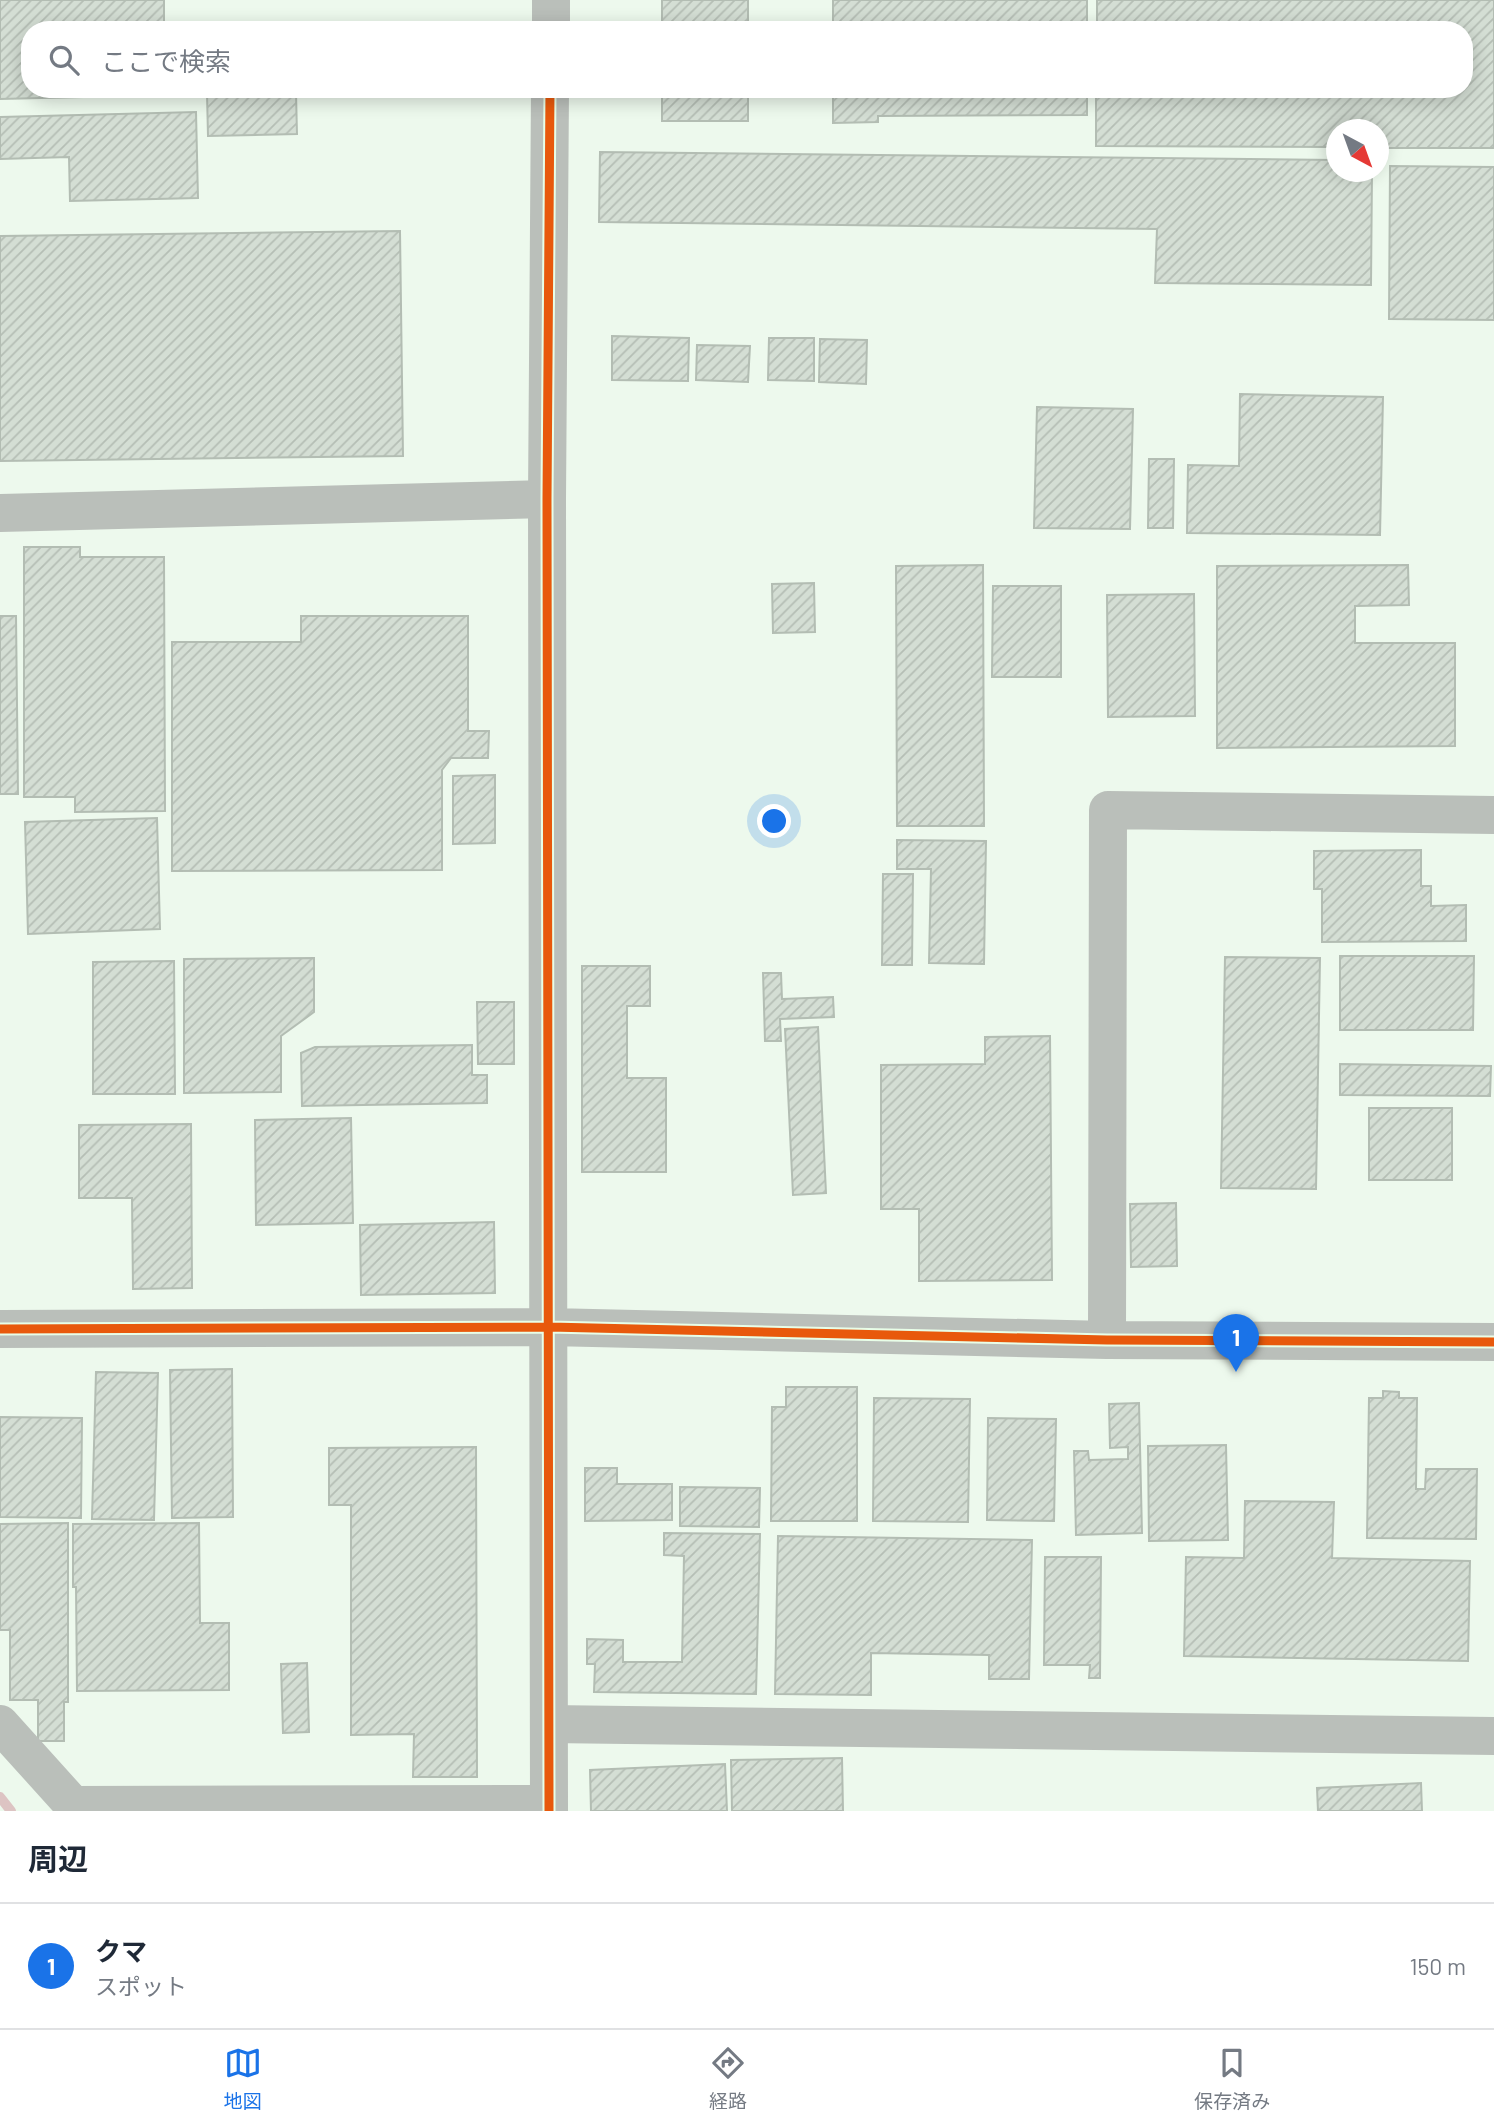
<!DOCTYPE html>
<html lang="ja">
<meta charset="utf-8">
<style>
body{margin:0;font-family:Barlow,"Noto Sans JP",sans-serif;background:#f2f2f3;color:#1f2937}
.compass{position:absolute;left:1326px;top:119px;width:63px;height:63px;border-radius:50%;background:#fff;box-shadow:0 4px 18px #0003;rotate:139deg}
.you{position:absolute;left:775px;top:822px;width:24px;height:24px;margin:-18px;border:5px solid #fff;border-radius:50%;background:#1a73e8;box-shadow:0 0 0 10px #1a73e833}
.badge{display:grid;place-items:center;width:46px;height:46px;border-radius:50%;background:#1a73e8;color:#fff;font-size:23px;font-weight:700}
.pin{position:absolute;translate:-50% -58px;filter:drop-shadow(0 2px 4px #0008)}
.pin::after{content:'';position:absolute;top:37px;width:24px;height:21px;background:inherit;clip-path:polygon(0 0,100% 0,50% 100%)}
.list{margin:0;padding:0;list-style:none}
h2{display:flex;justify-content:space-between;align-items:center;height:91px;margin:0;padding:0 28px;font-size:30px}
h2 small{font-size:23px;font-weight:400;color:#747a83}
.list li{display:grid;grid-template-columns:46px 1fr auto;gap:21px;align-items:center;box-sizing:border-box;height:126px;padding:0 28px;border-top:2px solid #e0e1e3}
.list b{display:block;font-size:26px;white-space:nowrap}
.list p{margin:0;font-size:23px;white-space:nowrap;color:#747a83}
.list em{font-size:23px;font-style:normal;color:#747a83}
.icon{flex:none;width:38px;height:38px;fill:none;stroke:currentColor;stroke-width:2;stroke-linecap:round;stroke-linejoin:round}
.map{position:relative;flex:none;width:1494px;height:1811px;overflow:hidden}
.search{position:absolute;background:#fff;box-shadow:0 4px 18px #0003;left:21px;right:21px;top:21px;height:77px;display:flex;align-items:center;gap:18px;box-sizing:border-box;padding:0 24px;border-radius:28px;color:#747a83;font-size:26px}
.sheet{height:217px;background:#fff}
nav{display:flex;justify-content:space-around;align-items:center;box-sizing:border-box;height:98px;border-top:2px solid #e0e1e3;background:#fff;font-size:19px;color:#747a83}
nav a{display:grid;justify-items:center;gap:4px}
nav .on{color:#1a73e8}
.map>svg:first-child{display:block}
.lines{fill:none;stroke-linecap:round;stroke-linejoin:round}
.stream{stroke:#ddc4c3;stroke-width:10}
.building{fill:url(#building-hatch);stroke:#b3bdb3;stroke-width:2}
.minor{stroke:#babfba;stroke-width:38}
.cycleway-casing{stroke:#e8fee8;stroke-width:13}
.cycleway{stroke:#e8590c;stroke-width:9}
</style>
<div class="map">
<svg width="1494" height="1811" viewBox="0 0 1494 1811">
<defs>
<pattern id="building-hatch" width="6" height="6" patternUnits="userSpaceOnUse" patternTransform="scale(1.75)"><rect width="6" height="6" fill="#d4ded4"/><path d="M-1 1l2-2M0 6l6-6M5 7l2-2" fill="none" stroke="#b5beb5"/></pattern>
</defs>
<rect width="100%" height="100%" fill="#edf9ed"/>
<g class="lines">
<path class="stream" d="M0 1797 11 1811"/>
</g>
<path class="building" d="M0 0H164V30H30V89H166V95L0 99Z
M662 0H748V30H662Z
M833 0H1087V30H833Z
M1097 0H1494V148H1378V130H1336V147L1096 146V89H1464V30H1097Z
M662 89H748V121H662Z
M833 89H1087V115L878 116V122L833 123Z
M296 93 297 134 208 136 207 94Z
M196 112 198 198 70 201 69 157 0 159V117Z
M600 152 1336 160V172H1372L1371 285 1155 283 1157 229 599 222Z
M1390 166 1494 167V320L1389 319Z
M400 231 403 456 0 461V236Z
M612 336 689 338 688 381 612 380Z
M769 338H814V381L768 380Z
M820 339 867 340 866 384 819 382Z
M697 345 750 346 748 382 696 380Z
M1240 394 1383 397 1380 535 1187 533 1188 465 1239 466Z
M1037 407 1133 409 1130 529 1034 528Z
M1149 459H1174L1173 528H1148Z
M24 547H80V557H164L165 811 75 812V797H24Z
M983 565 984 826H897L896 566Z
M1408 565 1409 605 1355 606V643H1455V746L1217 748V566Z
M814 583 815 632 773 633 772 584Z
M993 586H1061V677H992Z
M1194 594 1195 716 1108 717 1107 595Z
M0 616H16L18 794H0Z
M301 616H468V731H489L488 758H451L442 770V870L172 871V642H301Z
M495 775V843L453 844V776Z
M157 818 160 929 28 934 25 822Z
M897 840 986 841 984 964 929 963 931 869H897Z
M1421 850V886H1431V906L1466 905V941L1322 942V889H1314V851Z
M883 874H913L912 965H882Z
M1340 956H1474L1473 1030H1340Z
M1225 957 1320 958 1316 1189 1221 1188Z
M314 958V1012L281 1036V1092L184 1093V959Z
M174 961 175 1094H93V962Z
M582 966H650V1006H627V1078H666V1172H582Z
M763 973H781L782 999 833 997 834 1017 780 1019 781 1041H765Z
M477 1002H514V1064H478Z
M818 1027 826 1193 793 1195 785 1029Z
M1050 1036 1052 1280 919 1281V1209H881V1065L985 1064V1037Z
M472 1045V1075H487V1103L302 1106 301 1053 315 1047Z
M1340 1064 1491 1066 1490 1096 1340 1095Z
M1369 1108H1452V1180H1369Z
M351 1118 353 1223 256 1225 255 1120Z
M191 1124 192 1288 133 1289 132 1198H79V1125Z
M1176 1203 1177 1266 1131 1267 1130 1204Z
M494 1222 495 1293 361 1295 360 1225Z
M232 1369 233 1517 172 1518 170 1370Z
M96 1372 158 1373 154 1520 92 1519Z
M786 1387H857V1521H771L772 1407H786Z
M1383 1391 1399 1392V1398H1417L1416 1489H1425L1426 1469H1477L1476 1539 1367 1538 1369 1398H1383Z
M874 1398 970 1399 968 1522 873 1521Z
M1139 1403 1142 1533 1076 1535 1074 1451H1088L1089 1460 1128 1459V1447L1110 1448 1109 1404Z
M0 1417 82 1418 81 1518 0 1517Z
M988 1418 1056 1419 1054 1521 987 1520Z
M1226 1445 1228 1540 1149 1541 1148 1446Z
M476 1447 477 1777H413L414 1734 351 1735V1505H329V1448Z
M585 1468H617V1484H672V1520L585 1521Z
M680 1487 760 1488 759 1527 680 1526Z
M1245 1501 1334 1502 1332 1558 1470 1561 1468 1661 1184 1656 1186 1557 1244 1558Z
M68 1523V1702H64V1741H38V1700H10V1630H0V1524Z
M199 1523 200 1623H229V1690L77 1691 76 1587H73V1524Z
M664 1533 760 1534 756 1694 594 1692 595 1664H587V1639L623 1640V1662H682L684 1556 664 1555Z
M778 1536 1032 1540 1029 1679H989V1655L871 1653V1695L775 1694Z
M1045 1557H1101L1100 1678H1089L1090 1665H1044Z
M307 1663 309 1732 283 1733 281 1664Z
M842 1758 843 1811H732L731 1760Z
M725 1764 727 1811H591L590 1770Z
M1421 1783 1422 1811H1318L1317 1788Z"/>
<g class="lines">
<path class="minor" d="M551 30V0
M0 513 547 499
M0 1329 550 1327 1107 1340 1494 1342
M1107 1340 1108 810 1494 815
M0 1724 73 1805 549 1804
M549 1724 1494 1736
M549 1811 547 499 550 89"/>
<g class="cycleway-casing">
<path id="cycleway" d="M0 1329 550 1327 1107 1340 1494 1342
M549 1811 547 499 550 89"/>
</g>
<use href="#cycleway" class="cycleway"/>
</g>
</svg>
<svg class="compass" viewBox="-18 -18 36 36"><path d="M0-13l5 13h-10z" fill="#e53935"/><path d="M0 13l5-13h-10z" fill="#747a83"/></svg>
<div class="you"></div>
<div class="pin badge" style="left:1236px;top:1372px">1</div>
<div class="search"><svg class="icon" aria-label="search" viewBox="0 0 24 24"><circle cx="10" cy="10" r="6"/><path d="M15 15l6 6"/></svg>ここで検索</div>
</div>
<section class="sheet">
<h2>周辺<small></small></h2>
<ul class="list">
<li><span class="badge">1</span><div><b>クマ</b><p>スポット</p></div><em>150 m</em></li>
</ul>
</section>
<nav>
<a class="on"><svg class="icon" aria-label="map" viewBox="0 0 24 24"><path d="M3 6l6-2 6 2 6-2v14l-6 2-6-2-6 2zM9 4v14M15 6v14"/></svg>地図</a>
<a><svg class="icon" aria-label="directions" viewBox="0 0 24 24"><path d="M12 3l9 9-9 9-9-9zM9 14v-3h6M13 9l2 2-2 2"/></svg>経路</a>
<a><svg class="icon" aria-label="saved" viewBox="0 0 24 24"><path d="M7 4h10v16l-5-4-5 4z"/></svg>保存済み</a>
</nav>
